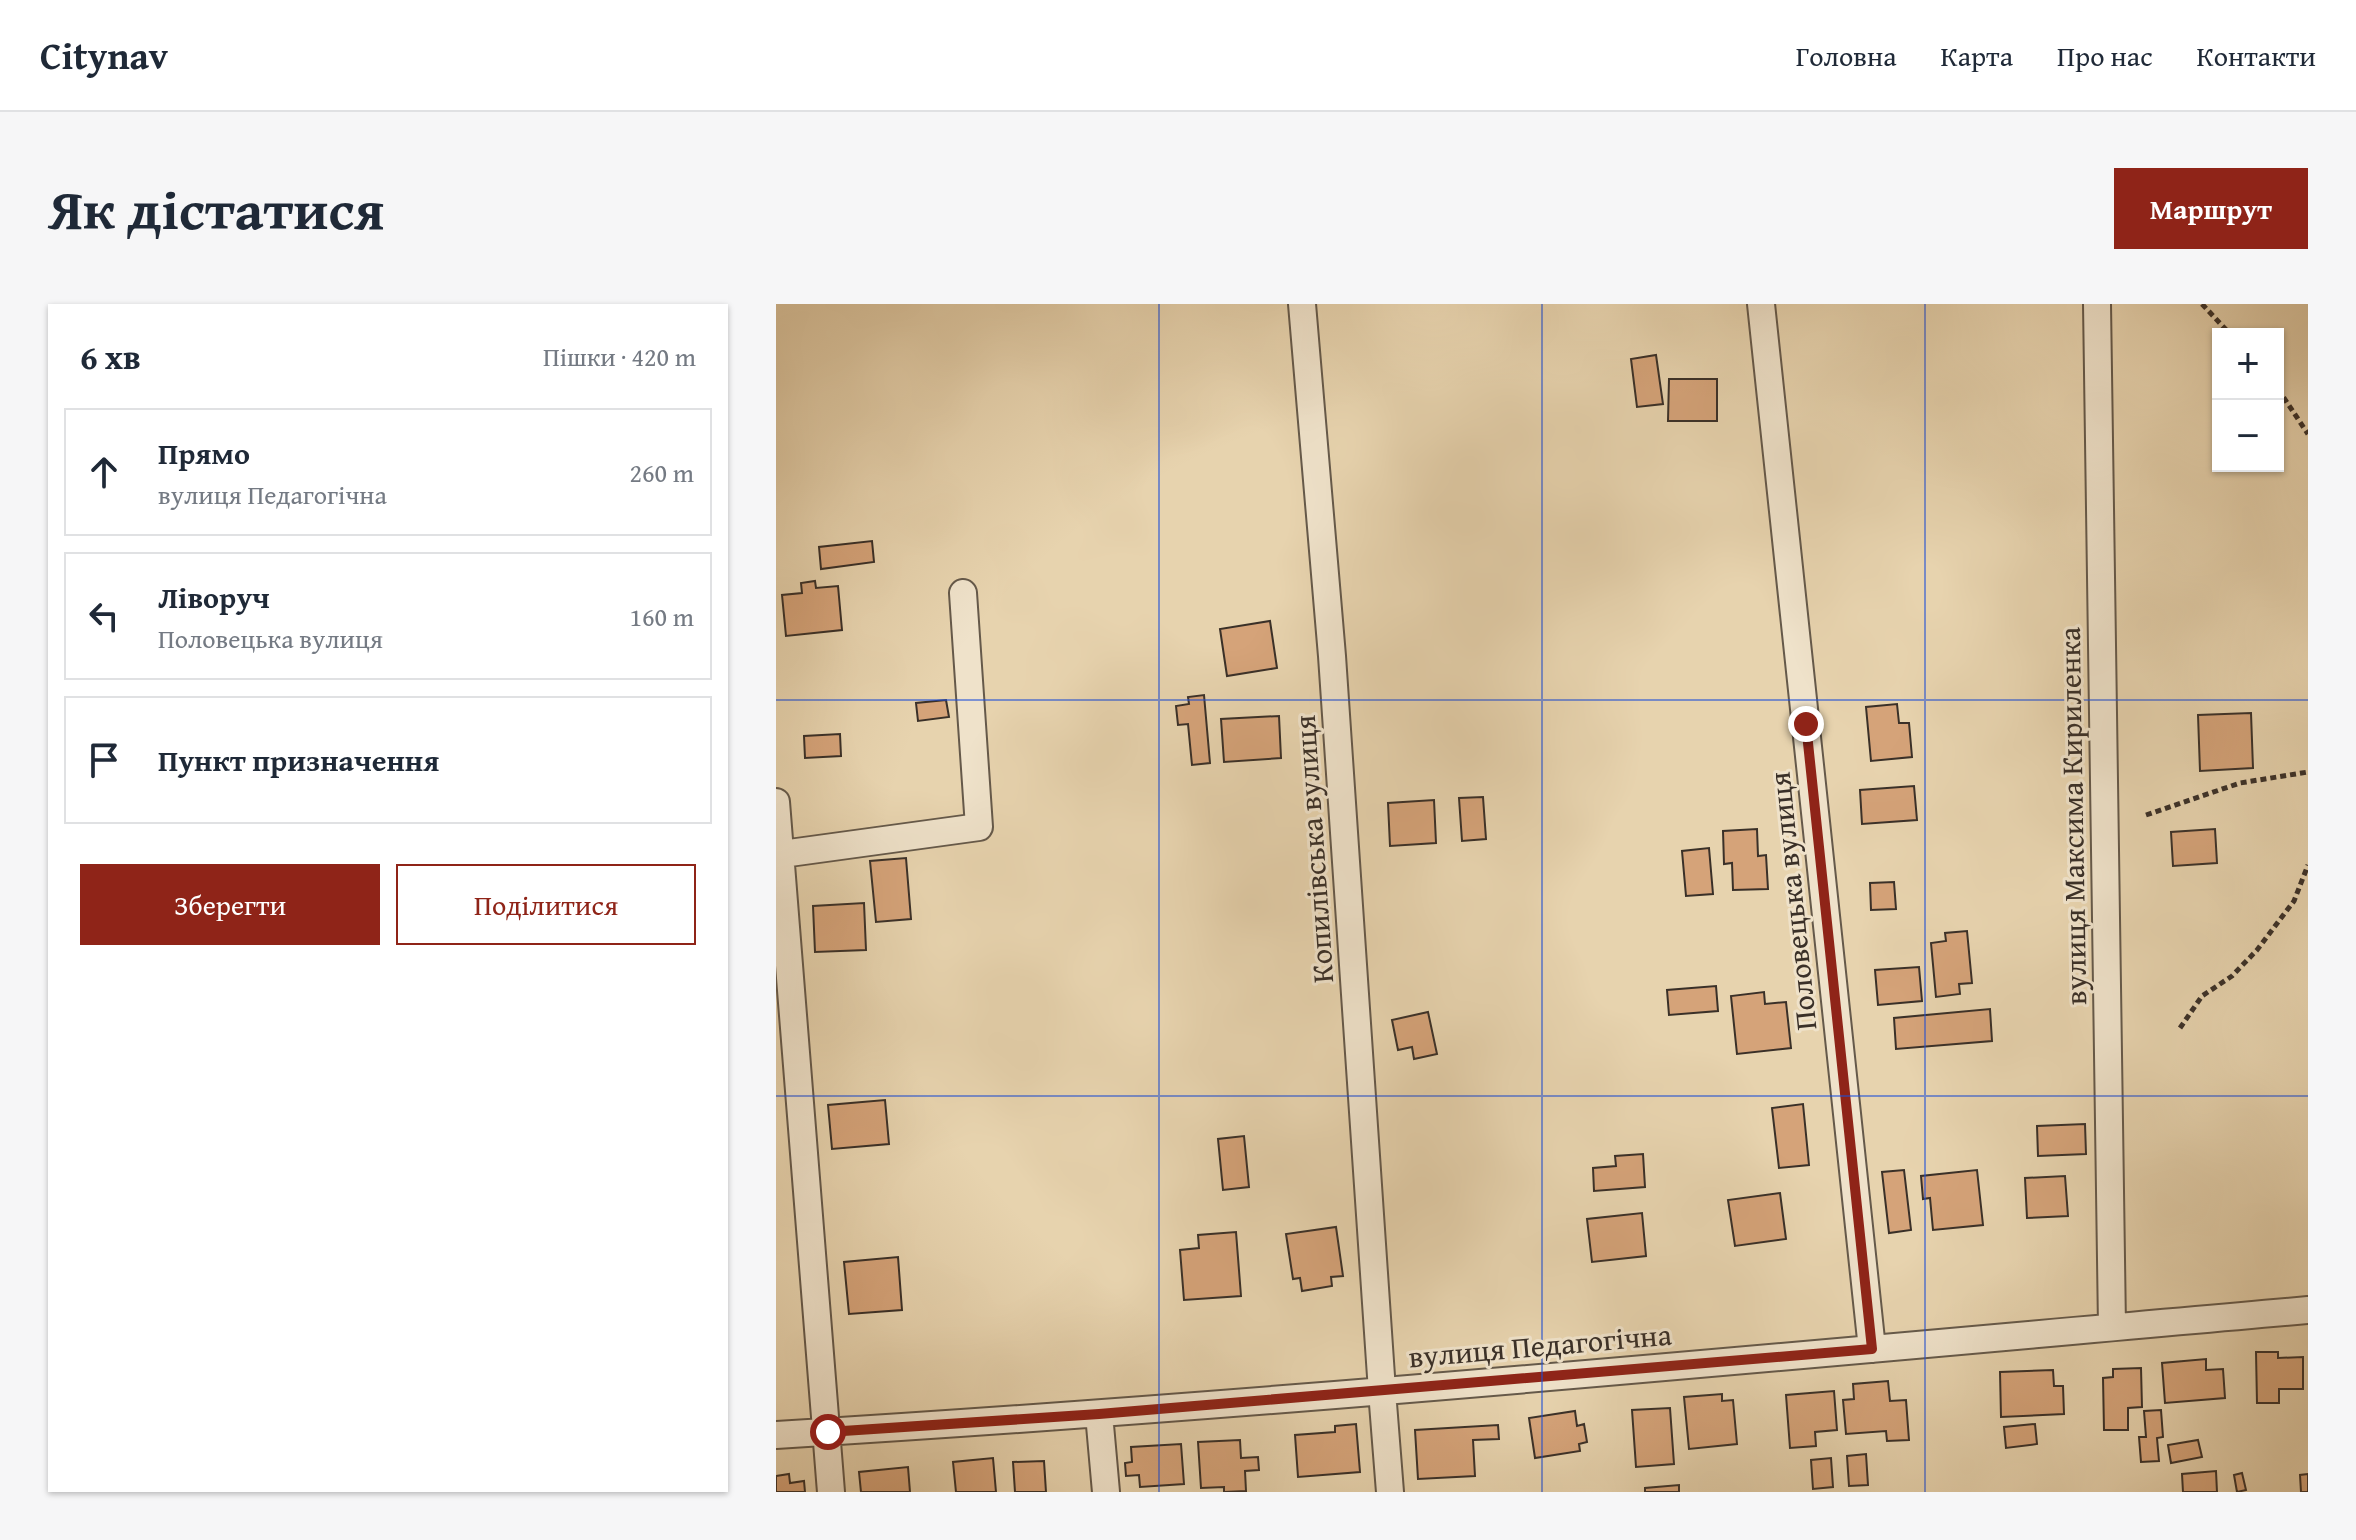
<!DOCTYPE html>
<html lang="uk">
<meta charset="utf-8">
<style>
body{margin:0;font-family:"Gentium Book Plus",serif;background:#f6f6f7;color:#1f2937}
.controls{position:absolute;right:24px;top:24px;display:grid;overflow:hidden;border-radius:0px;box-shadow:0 2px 6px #0004}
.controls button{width:72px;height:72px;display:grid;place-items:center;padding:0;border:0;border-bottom:2px solid #e0e1e3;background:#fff;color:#1f2937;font:40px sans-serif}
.stop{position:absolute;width:24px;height:24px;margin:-18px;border:6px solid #8f2418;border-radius:50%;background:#fff}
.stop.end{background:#8f2418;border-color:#fff;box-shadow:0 2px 8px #0008}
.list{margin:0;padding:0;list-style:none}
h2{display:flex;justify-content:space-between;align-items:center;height:104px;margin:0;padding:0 32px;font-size:34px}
h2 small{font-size:26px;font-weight:400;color:#747a83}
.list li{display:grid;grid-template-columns:52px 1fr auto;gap:24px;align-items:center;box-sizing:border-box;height:128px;margin:0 16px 16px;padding:0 16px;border:2px solid #e0e1e3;border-radius:0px}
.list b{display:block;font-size:30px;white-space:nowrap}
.list p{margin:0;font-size:26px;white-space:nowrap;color:#747a83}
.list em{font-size:26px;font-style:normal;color:#747a83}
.actions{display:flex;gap:16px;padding:24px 32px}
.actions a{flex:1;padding:18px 0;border:2px solid #8f2418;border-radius:0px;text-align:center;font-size:28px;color:#8f2418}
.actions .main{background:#8f2418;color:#fff}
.icon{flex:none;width:44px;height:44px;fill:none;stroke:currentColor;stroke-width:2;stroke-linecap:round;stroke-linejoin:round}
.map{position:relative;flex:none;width:1532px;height:1188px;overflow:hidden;border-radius:0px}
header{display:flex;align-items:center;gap:48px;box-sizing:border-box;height:112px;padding:0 40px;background:#fff;border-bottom:2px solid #e0e1e3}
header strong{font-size:38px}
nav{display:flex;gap:44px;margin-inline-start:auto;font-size:28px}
.intro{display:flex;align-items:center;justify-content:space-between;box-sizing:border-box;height:192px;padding:0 48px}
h1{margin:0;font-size:56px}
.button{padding:20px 36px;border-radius:0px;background:#8f2418;color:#fff;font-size:28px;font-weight:700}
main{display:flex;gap:48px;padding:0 48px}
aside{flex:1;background:#fff;border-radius:0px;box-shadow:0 2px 6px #0004}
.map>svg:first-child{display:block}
.building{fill:#d5a379;stroke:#3a3028;stroke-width:2}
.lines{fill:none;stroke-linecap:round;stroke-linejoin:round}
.minor-casing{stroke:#65594a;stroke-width:30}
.path{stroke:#3a3028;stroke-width:5;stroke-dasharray:6 4;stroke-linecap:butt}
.minor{stroke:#efe2ca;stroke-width:26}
.route{stroke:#8f2418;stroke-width:10}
.grid{fill:none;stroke:#1d4ed8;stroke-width:2;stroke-opacity:0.55}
.labels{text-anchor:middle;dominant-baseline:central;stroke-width:6;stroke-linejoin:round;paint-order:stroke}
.street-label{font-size:30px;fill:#3a3028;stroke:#efe2ca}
</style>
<header>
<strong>Citynav</strong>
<nav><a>Головна</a><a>Карта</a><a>Про нас</a><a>Контакти</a></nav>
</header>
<div class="intro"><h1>Як дістатися</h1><a class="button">Маршрут</a></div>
<main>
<aside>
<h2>6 хв<small>Пішки · 420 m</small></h2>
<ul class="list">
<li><svg class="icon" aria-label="ahead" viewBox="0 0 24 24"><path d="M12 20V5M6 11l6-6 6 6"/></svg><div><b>Прямо</b><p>вулиця Педагогічна</p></div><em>260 m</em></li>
<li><svg class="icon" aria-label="left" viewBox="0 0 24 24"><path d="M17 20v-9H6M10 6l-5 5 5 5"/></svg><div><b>Ліворуч</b><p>Половецька вулиця</p></div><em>160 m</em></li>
<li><svg class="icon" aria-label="arrive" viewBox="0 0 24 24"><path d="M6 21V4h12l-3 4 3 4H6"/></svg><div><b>Пункт призначення</b></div></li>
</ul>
<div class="actions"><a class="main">Зберегти</a><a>Поділитися</a></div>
</aside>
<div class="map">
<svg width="1532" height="1188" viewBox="0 0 1532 1188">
<rect width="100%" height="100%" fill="#e7d3ae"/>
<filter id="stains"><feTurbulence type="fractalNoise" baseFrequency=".0025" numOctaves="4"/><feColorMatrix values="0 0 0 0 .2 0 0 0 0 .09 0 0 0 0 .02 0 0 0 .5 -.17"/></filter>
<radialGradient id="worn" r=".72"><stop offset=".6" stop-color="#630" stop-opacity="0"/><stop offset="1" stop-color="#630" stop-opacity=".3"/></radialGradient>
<path class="building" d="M880 51 887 100 861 103 855 55Z
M893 75H941V117H892Z
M96 237 98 258 45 265 43 243Z
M39 277 40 284 62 282 66 326 10 332 6 291 26 289 25 279Z
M494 317 501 364 451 372 444 325Z
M428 391 434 459 416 461 412 420 402 421 400 402 413 400 412 393Z
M170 396 173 413 142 417 140 399Z
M1121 400 1123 419H1133L1136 453 1095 457 1090 403Z
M1475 409 1477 464 1424 467 1422 411Z
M503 412 505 454 448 458 445 415Z
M64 430 65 452 29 454 28 432Z
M1138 482 1141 516 1086 520 1084 486Z
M707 493 710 535 686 537 683 494Z
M658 496 660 539 614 542 612 499Z
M981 525 982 552 990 551 992 585 957 586 956 559 948 560 947 527Z
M1439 525 1441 559 1397 562 1395 528Z
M933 544 937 590 910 592 906 547Z
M130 554 135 615 100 618 94 557Z
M1118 578 1120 605 1095 606 1094 579Z
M88 599 90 646 39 648 37 602Z
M1191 627 1196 679 1183 680 1184 690 1160 693 1155 639 1170 637 1169 629Z
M1143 663 1146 697 1102 701 1099 666Z
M940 682 942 707 893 711 891 686Z
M988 688 989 700 1010 698 1015 744 961 750 955 692Z
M1214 705 1216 737 1120 745 1118 714Z
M652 708 661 750 638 755 636 743 622 746 616 716Z
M109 796 113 840 56 845 52 801Z
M1027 800 1033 861 1003 864 996 804Z
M1309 820 1310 850 1262 852 1261 822Z
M468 832 473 883 447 886 442 835Z
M867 850 869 883 818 887 817 864 840 862 839 852Z
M1128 866 1135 926 1113 929 1106 868Z
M1201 866 1207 921 1157 926 1154 894 1147 895 1145 872Z
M1289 872 1292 912 1251 914 1249 874Z
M1004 889 1010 935 959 942 952 896Z
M866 909 870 952 816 958 811 915Z
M560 923 567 972 555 973 556 982 526 987 524 974 517 975 510 930Z
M460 928 465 992 408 996 404 946 423 944 422 931Z
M122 953 126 1006 73 1010 68 958Z
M1480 1048H1502V1054L1527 1053V1085H1503V1099H1481Z
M1430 1055V1066L1447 1065 1449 1094 1389 1099 1386 1059Z
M1365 1064 1366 1103 1352 1104V1126H1328L1327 1074 1337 1073V1065Z
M1277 1066 1278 1082H1287L1288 1110 1225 1113 1224 1068Z
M1112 1077 1114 1097 1130 1096 1133 1136 1111 1137 1110 1127 1070 1130 1067 1096 1078 1095 1077 1080Z
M1058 1087 1061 1126 1039 1128 1040 1142 1014 1144 1010 1091Z
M946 1090V1097L957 1096 961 1140 913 1145 908 1093Z
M894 1104 898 1160 860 1163 856 1106Z
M1385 1106 1387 1133 1381 1134 1383 1157 1365 1158 1363 1133H1370L1368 1107Z
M799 1107 801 1122 808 1120 811 1138 803 1140 804 1147 759 1154 753 1114Z
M580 1120 584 1168 522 1173 519 1131 559 1128V1122Z
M1259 1120 1261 1140 1230 1144 1228 1123Z
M722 1121 723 1135 697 1136 699 1172 642 1175 639 1126Z
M464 1136 465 1154 482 1153 483 1166 469 1167 470 1187 448 1188V1183L425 1184 422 1138Z
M1422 1136 1426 1153 1395 1159 1392 1141Z
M405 1140 408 1180 364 1183 363 1171 350 1172 349 1159 356 1158 355 1143Z
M1090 1150 1092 1181 1073 1182 1071 1152Z
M217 1154 220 1188H180L177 1158Z
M1055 1154 1057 1183 1037 1185 1035 1156Z
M268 1157 270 1188H239L237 1158Z
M132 1163 134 1188H85L83 1168Z
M1440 1167 1441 1188H1407L1406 1170Z
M1466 1169 1470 1186 1461 1188 1458 1171Z
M13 1170 14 1179 28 1177 29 1188H0V1172Z
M1532 1170V1188H1525L1524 1171Z
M903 1181V1188H869V1184Z"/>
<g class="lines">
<g class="minor-casing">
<path id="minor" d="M526 0 556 352 606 1087 614 1188
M985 0 1096 1045
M1321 0 1336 1023
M0 498 55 1188
M6 550 203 523 187 289
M323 1110 330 1188
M0 1131C511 1100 1022 1051 1532 1006"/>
</g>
<path class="path" d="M1426 0 1454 30
M1502 85 1532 130
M1370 511 1464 479 1532 468
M1404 724 1426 692 1456 672 1481 646 1518 597 1532 561"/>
<use href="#minor" class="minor"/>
</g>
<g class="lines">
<path class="route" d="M52 1128 323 1110 1096 1045 1030 420"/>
</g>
<path class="grid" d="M383 0V1188M766 0V1188M1149 0V1188M0 396H1532M0 792H1532"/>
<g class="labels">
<g class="street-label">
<text transform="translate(1296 512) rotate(-91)">вулиця Максима Кириленка</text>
<text transform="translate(537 545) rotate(-94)">Копилівська вулиця</text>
<text transform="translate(1016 597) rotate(-96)">Половецька вулиця</text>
<text transform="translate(764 1041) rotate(-5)">вулиця Педагогічна</text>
</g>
</g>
<rect width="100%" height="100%" filter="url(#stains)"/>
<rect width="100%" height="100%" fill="url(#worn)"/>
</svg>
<div class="controls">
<button>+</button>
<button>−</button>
</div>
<div class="stop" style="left:52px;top:1128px"></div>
<div class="stop end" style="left:1030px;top:420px"></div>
</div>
</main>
